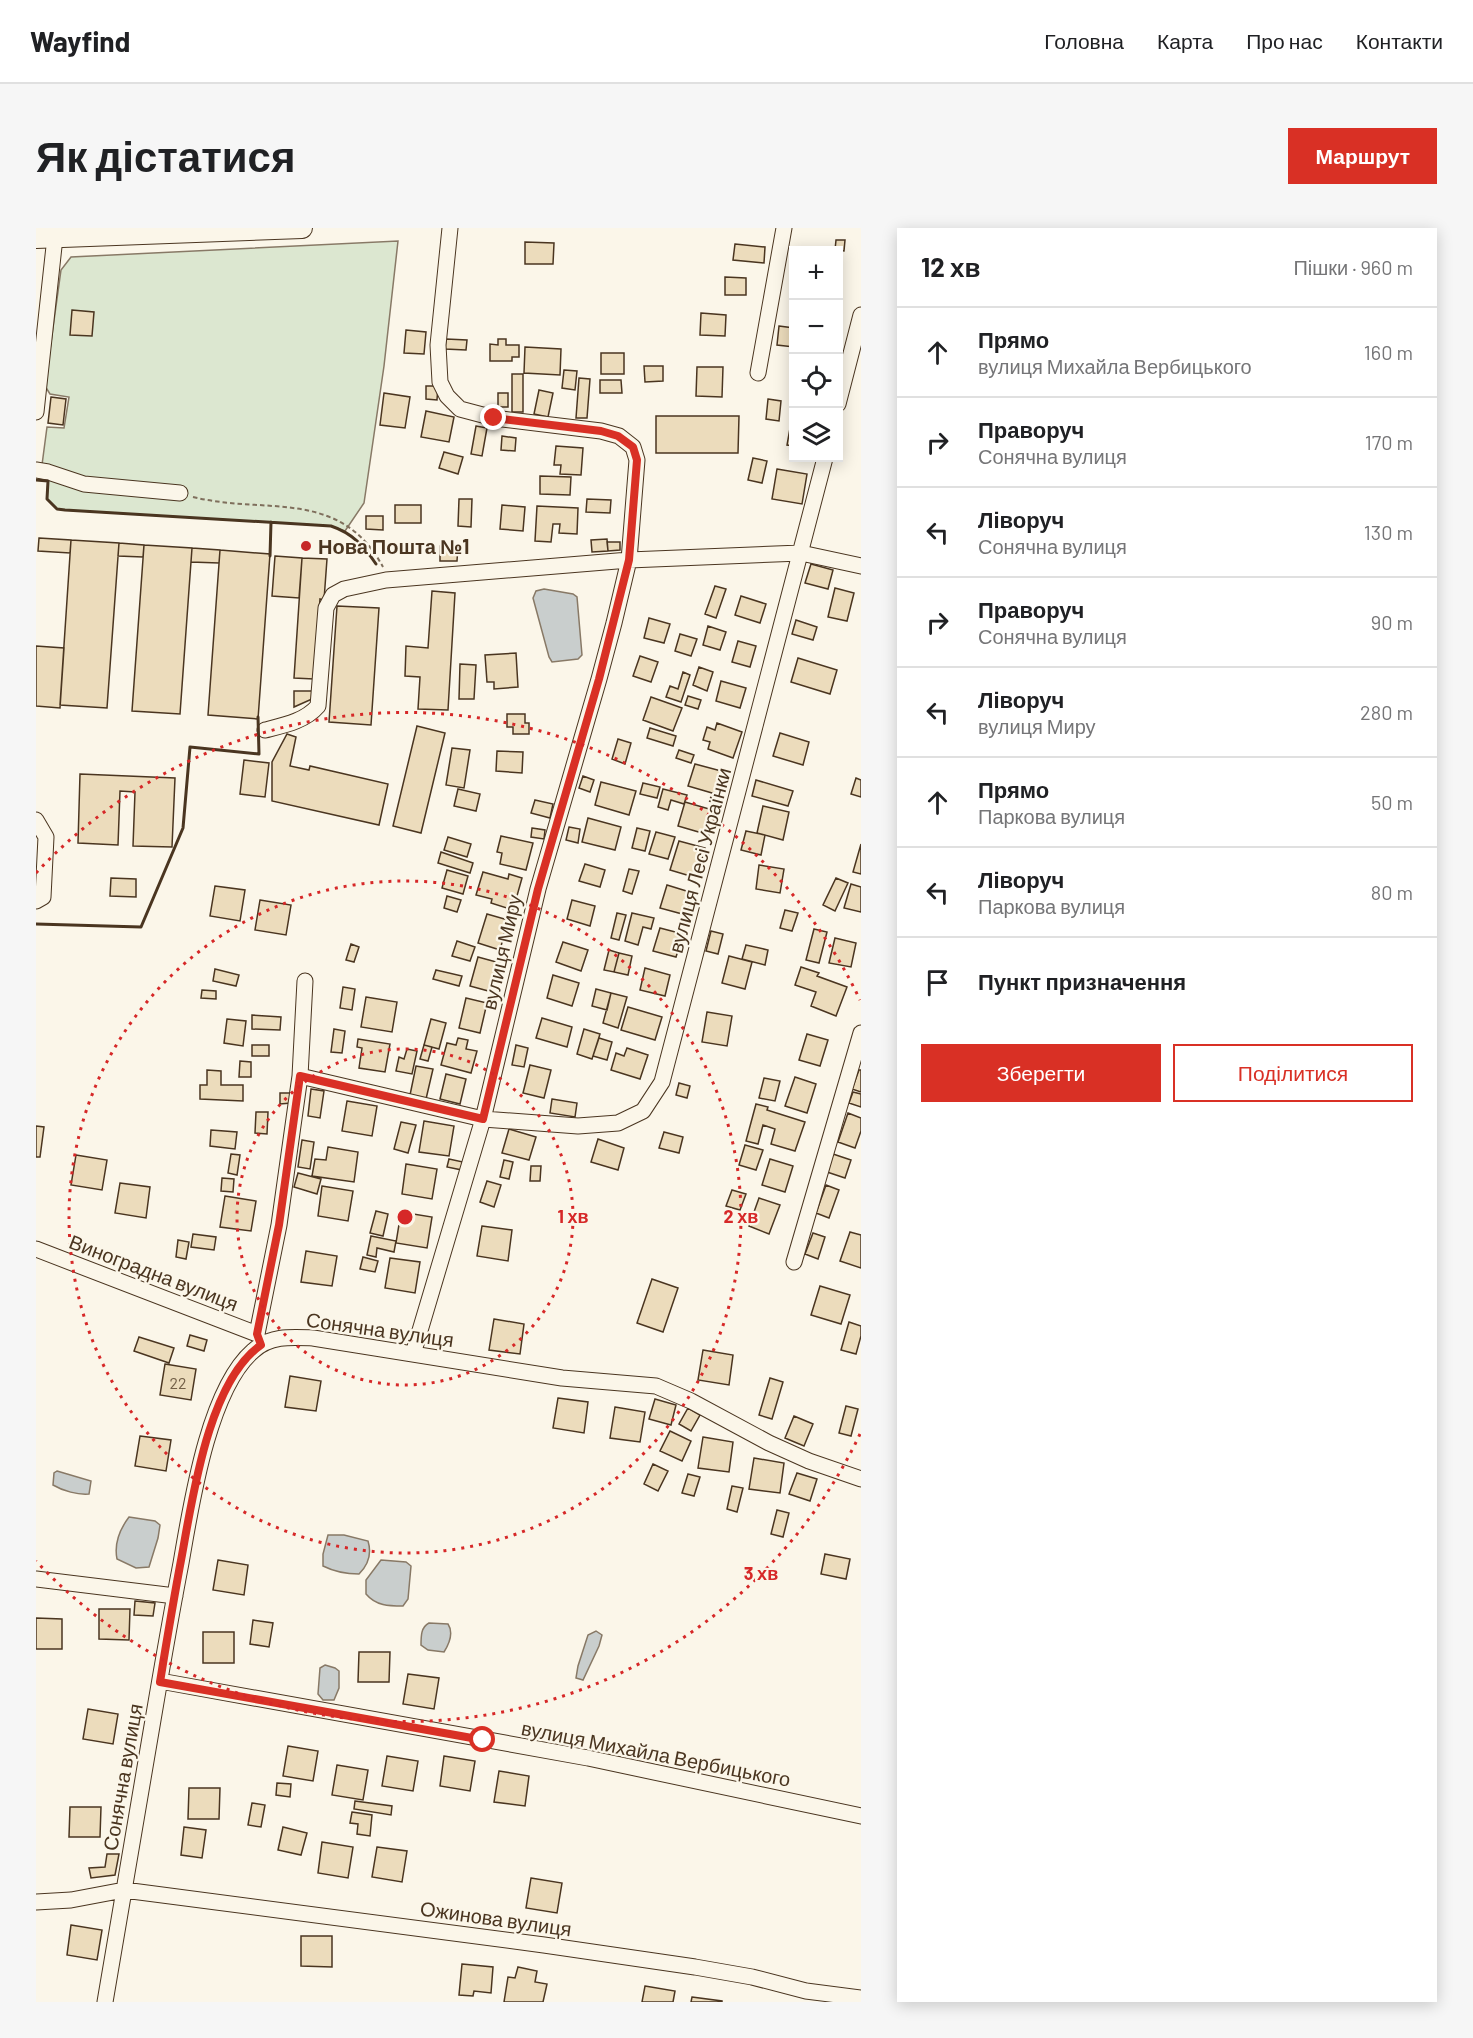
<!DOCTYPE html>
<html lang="uk">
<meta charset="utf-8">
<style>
body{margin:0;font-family:Barlow,sans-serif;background:#f6f6f6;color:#202124}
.controls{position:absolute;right:18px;top:18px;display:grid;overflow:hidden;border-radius:0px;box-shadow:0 3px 15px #0003}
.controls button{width:54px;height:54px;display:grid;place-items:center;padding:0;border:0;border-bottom:2px solid #e0e0e0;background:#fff;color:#202124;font:30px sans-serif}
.stop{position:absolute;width:18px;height:18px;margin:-14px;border:4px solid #d93025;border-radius:50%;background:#fff}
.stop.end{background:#d93025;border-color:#fff;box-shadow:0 2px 6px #0008}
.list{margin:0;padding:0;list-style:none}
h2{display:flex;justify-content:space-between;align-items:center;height:78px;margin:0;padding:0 24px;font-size:26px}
h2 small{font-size:20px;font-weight:400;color:#757577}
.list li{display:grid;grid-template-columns:39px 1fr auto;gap:18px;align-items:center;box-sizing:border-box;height:90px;padding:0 24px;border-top:2px solid #e0e0e0}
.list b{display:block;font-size:22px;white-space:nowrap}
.list p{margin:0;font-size:20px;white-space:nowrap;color:#757577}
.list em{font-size:20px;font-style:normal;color:#757577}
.actions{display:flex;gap:12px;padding:18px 24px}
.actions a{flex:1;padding:14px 0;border:2px solid #d93025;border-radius:0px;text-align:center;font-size:21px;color:#d93025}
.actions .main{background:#d93025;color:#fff}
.icon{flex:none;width:33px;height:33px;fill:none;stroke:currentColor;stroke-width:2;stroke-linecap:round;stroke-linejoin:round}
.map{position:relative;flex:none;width:825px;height:1774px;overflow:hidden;border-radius:0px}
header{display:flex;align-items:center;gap:36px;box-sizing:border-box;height:84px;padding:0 30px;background:#fff;border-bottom:2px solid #e0e0e0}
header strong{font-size:28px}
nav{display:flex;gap:33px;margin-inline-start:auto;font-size:21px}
.intro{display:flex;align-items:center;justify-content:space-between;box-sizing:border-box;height:144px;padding:0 36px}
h1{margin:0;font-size:42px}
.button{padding:15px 27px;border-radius:0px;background:#d93025;color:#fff;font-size:21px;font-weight:700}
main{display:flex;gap:36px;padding:0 36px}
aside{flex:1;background:#fff;border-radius:0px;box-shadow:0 3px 15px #0003}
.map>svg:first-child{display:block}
.green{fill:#dce7d0;stroke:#887966;stroke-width:1.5}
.water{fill:#c9cecd;stroke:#887966;stroke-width:1.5}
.building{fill:#ecdcbc;stroke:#4a3520;stroke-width:1.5}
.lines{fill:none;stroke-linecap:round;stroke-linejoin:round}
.minor-casing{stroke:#4a3520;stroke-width:17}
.major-casing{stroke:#4a3520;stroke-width:22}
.path{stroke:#7f6f5c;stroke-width:2;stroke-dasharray:4.5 3;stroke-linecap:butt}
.minor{stroke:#fbf6e9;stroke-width:15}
.major{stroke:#fbf6e9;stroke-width:20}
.wall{stroke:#4a3520;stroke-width:3}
.route{stroke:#d93025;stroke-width:8}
.ring{fill:none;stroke:#d62828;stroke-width:3;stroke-dasharray:3 6}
.poi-dot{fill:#c62828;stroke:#fbf6e9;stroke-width:2}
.labels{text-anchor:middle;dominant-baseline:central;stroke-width:4.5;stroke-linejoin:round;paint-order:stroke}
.number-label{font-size:16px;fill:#725f47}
.poi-label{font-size:20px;font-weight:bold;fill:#4a3520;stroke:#fbf6e9;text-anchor:start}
.street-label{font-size:20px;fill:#4a3520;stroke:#fbf6e9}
.centre{fill:#d62828;stroke:#fbf6e9;stroke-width:3}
.ring-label{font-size:18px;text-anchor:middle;font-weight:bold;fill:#d62828;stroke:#fbf6e9;stroke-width:4.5;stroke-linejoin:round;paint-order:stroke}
</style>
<header>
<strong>Wayfind</strong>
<nav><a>Головна</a><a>Карта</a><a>Про нас</a><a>Контакти</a></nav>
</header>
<div class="intro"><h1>Як дістатися</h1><a class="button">Маршрут</a></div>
<main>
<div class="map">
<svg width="825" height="1774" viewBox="0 0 825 1774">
<rect width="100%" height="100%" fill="#fbf6e9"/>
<path class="green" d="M362 13 348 138 328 275 309 303 295 298 29 282 21 281 11 271 12 253 4 252 11 199 28 200 33 169 14 166 9 158 25 42 35 29Z"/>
<path class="water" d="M508 361 537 366 541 369 546 427 542 431 516 434 513 429 497 370 500 363Z
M21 1243 55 1253 53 1266C42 1267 27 1263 17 1257L18 1245Z
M93 1289 119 1293 124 1297 122 1310 113 1339 100 1340 81 1331C78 1316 84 1301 93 1289Z
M292 1307H308L332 1313C336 1326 333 1336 323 1346 310 1346 299 1344 287 1338V1326Z
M345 1332 370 1334 375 1338 372 1371 367 1378C353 1378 340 1378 330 1366V1352Z
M393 1395 412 1396C418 1405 413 1416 408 1424L392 1422 385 1417C385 1408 385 1399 393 1395Z
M560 1403 566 1407 563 1418 547 1452 540 1450 542 1438 552 1407Z
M289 1437 299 1440 303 1443V1460L298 1472H287L282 1466 284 1440Z"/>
<path class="building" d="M800 12H809L808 23 799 22Z
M489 14 518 15 517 36H489Z
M699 16 729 19 728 35 697 32Z
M689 49 710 50V67H689Z
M36 82 58 84 56 108 34 107Z
M665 85 690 87 689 108 664 107Z
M743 98 758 100V119L741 117Z
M370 102 390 104 388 126 368 125Z
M410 111 431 112 430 122 409 121Z
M462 111H470V117H483V129H476V133H454V116L462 117Z
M489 119 525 121 524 147 488 145Z
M565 125H588V146H565Z
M608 138H627V153L609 154Z
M661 139H687L686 169 660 168Z
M528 142 541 143 539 162 526 160Z
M476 146H487V184H476Z
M543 150 554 151 551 190H540Z
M564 152H585L586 165H564Z
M390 158H402L401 172 390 171Z
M503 162 517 165 512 189 498 186Z
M348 165 374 169 369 200 344 197Z
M462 165H472V179H462Z
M15 169 30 171 27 197 12 195Z
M732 171 745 173 743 193 730 191Z
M390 183 418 189 413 214 385 209Z
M620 188H703L702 225H620Z
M756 189H758V218L751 217Z
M440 198 451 200 446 228 435 226Z
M466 208 480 210 479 223 465 222Z
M520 218 547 220 545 247 524 246 525 237H518Z
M408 224 427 229 422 246 403 240Z
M717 230 731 233 726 255 712 252Z
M741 241 771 246 766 276 736 271Z
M504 248 535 249 534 267 504 266Z
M423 271H436L435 299 422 298Z
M551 271 575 272 574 285 550 284Z
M359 277H385V295H359Z
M466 277 489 279 487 303 464 301Z
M501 278 542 280 541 306 523 305 524 296H517L515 314 499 313Z
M330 288H347V302L330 301Z
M3 310 35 312 34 325 2 323Z
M571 311 572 323 556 324 555 312Z
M35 312 83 315 71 480 24 477Z
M571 314H584V322L572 323Z
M83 315 108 317 107 329 82 328Z
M108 317 156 320 144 486 96 483Z
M404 318H422L421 333H404Z
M156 320 184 322 183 335 155 334Z
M184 322 234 326 222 491 172 487Z
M239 328 266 330 263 370 236 368Z
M266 330 291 331 288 372 284 371 278 451 258 450Z
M775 336 797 342 792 361 769 355Z
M679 358 690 361 680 390 669 386Z
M799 360 818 365 811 393 792 389Z
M396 363 419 365 412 482 382 481 384 449 369 448 370 418 392 420Z
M705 368 730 376 724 395 699 387Z
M301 378 343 380 335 497 293 494Z
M613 390 634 396 628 415 608 410Z
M760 392 781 399 777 412 756 406Z
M672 398 690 404 684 422 667 417Z
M644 406 661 411 655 428 639 423Z
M702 413 720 418 714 439 696 434Z
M0 418 28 420 24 480 0 478Z
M480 425 482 459 458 461V454H451L449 427Z
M604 428 622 434 615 454 597 448Z
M762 430 801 442 794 466 755 454Z
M424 436 440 437 438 471H423Z
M663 439 677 444 671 463 657 457Z
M647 444 654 447 645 474 630 469 634 458 642 461Z
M685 453 710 460 704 480 680 473Z
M258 463H276V471L258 479Z
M652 468 665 472 662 481 649 477Z
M615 469 646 480 637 503 607 492Z
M471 486H489V495H493V506H477V499H471Z
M681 495 706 504 697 530 672 521 674 514 667 512 671 499 679 502Z
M381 498 409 505 385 605 357 598Z
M614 500 640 508 637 518 611 510Z
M744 505 773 514 767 537 737 528Z
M251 506 260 509 254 538 273 542 274 538 352 556 343 597 236 573V534Z
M582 511 595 515 589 536 576 531Z
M416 520 434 522 428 560 410 557Z
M643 522 658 527 655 535 640 530Z
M461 523 487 524 486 545 460 543Z
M208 532 233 535 229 569 204 566Z
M659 536 689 544 683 567 652 558Z
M44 546 139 550 136 619 97 618 99 564 84 563 82 617 42 615Z
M547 548 558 552 554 564 543 560Z
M820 550 825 552V569L815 566Z
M720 552 757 563 752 578 716 568Z
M565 554 600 563 593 587 559 577Z
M607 555 624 559 621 570 604 566Z
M422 561 444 566 440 583 418 578Z
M627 561 651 567 648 576 635 572 632 582 622 579Z
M499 572 517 576 514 590 495 585Z
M649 574 680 583 673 607 642 598Z
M727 578 753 584 747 612 721 605Z
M552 590 585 599 579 622 546 614Z
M533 599 544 601 542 615 530 612Z
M496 600 509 602 508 611 495 609Z
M601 600 614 603 609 623 596 620Z
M710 603 729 607 725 627 705 622Z
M620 604 639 609 632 631 613 626Z
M465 608 497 615 490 642 464 636 466 625 461 624Z
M412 609 435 616 431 629 408 622Z
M643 613 669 620 661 650 634 642Z
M825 616V646L817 644Z
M405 624 437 635 434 645 402 635Z
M549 636 569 642 564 659 543 653Z
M723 637 748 641 744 665 720 661Z
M593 641 603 643 596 666 587 663Z
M411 642 432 648 427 666 406 660Z
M447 644 472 651 473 646 486 650 477 682 455 675 456 671 440 667Z
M75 650 100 651V669L74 668Z
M800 650 812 655 799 683 787 677Z
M815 656 825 659V684L808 680Z
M631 657 657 665 650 687 624 680Z
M179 658 209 662 204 693 174 688Z
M411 668 425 672 421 684 408 680Z
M224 672 255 677 250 707 219 702Z
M536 672 559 678 554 698 531 691Z
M749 682 762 685 756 703 744 700Z
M581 685 590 687 583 712 575 710Z
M596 685 618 690 615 701 607 699 602 717 589 713Z
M451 686 472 692 464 722 442 715Z
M624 700 647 706 640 729 617 723Z
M778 701 791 704 783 735 770 732Z
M675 703 687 706 682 726 670 723Z
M799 710 820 715 815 739 793 735Z
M421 713 439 719 434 733 416 728Z
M527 714 552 722 545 743 520 734Z
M315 716 323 719 318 734 310 732Z
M710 717 732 722 729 737 706 731Z
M573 722 583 725 578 744 568 742Z
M583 725 596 728 592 747 578 744Z
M693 728 716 734 709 761 686 755Z
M442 729 464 735 456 764 434 758Z
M765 739 783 745 781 748 811 759 800 788 775 778 780 764 759 757Z
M609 740 634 747 629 768 604 762Z
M179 741 203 747 200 758 177 753Z
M400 742 426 748 423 758 397 751Z
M517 747 543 755 536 778 511 770Z
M307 759 319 761 316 782 304 780Z
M560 761 575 765 571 782 556 778Z
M166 762 180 763V771L165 770Z
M575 765 591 769 582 800 567 795Z
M330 769 361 774 356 804 325 799Z
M430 770 451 775 444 805 423 800Z
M592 779 626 789 619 812 585 802Z
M671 784 696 788 691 818 666 814Z
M216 787 245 789 244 802 216 801Z
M506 790 536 799 531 819 500 810Z
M191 791 210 793 207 818 188 815Z
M395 791 410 795 403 821 388 817Z
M298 801 309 803 306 825 295 824Z
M548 801 564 806 556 831 541 826Z
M771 806 792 812 784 838 763 832Z
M422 810 432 812 430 821 441 823 435 845 405 837 411 815 420 817Z
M563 810 576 814 571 832 557 828Z
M322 811 354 816 349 844 323 840 326 820 321 819Z
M216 817H233V828H216Z
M388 817 396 819 392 833 384 831Z
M480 817 492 820 488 839 476 837Z
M591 820 612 827 604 851 575 842 580 825 588 828Z
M371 821 381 823 376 846 360 843 363 829 368 831Z
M204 833 215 834V849H203Z
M494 837 515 842 508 870 487 865Z
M380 838 397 841 390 871 374 867Z
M171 842 185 843V857H207V873L164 871V857H171Z
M823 842H825V864L816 861Z
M410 846 430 851 424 876 404 871Z
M759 849 780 856 771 885 749 878Z
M728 850 744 853 739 873 723 870Z
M643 855 654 858 651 870 640 867Z
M275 861 288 863 284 890 272 888Z
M817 864 825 866V879L813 875Z
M244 865H255V875L244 876Z
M516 871 541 875 539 889 514 885Z
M311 873 341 878 336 908 306 903Z
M720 876 732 879 731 882 769 894 759 923 735 916 739 901 727 897 722 916 710 913Z
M220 884H232L231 906 219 905Z
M812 885 825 890V903L819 920 802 914Z
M388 893 418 898 413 928 383 924Z
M365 894 380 897 372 925 358 921Z
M0 898 8 899 4 929H0Z
M473 901 500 909 493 932 466 925Z
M175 902 201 904 199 921 174 918Z
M628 904 647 909 643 925 623 920Z
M562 911 588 920 582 942 555 934Z
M266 912 278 914 274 941 262 939Z
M709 917 727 922 720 942 703 937Z
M292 919 322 924 318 954 276 948 279 931 290 932Z
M195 926 204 927 201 947 192 945Z
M797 926 815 932 809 950 791 944Z
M40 927 71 932 66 962 35 957Z
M413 931 427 934 426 942 411 939Z
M734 931 757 938 749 964 726 957Z
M468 932 477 934 473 951 464 949Z
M370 936 401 941 396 971 366 966Z
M495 938H505L504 953H494Z
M262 945 285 951 281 966 258 959Z
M186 950 198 951 197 964 185 963Z
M451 953 465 957 458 979 444 974Z
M84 955 114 959 110 990 79 985Z
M790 957 803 962 793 990 780 985Z
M286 958 317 963 312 993 282 988Z
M696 962 710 966 704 982 690 978Z
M189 968 220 973 215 1003 184 999Z
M723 970 744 977 733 1006 713 998Z
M340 983 352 986 347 1008 334 1005Z
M365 984 396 989 391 1020 360 1015Z
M446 998 476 1002 472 1033 441 1028Z
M814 1004 825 1007V1040L804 1033Z
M777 1005 789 1009 782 1031 769 1026Z
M157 1006 180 1009 178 1022 155 1019Z
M335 1008 360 1013 358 1024 341 1020 340 1029 331 1027Z
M142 1012 153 1014 150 1031 140 1029Z
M270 1023 301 1028 296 1058 265 1054Z
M327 1029 342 1033 339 1044 324 1041Z
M354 1030 384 1034 379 1065 349 1060Z
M616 1051 642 1060 627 1104 601 1095Z
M784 1058 814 1067 805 1096 775 1087Z
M458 1091 488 1096 484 1126 453 1122Z
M813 1094 825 1098V1108L820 1126 805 1122Z
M154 1107 171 1112 168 1123 151 1118Z
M103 1109 138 1120 133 1135 98 1123Z
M667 1122 697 1127 693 1157 662 1152Z
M129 1136 160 1141 155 1172 124 1167Z
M254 1148 285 1153 280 1183 249 1179Z
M734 1150 747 1154 736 1191 723 1187Z
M522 1170 552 1174 548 1205 517 1200Z
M619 1171 640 1177 635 1197 613 1191Z
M810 1178 822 1181 815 1208 803 1205Z
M579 1179 609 1184 604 1214 574 1210Z
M652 1180 664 1187 655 1203 643 1196Z
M758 1188 777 1196 768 1218 749 1210Z
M634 1203 655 1213 646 1233 624 1223Z
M104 1208 135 1212 130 1243 99 1238Z
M667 1209 697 1214 693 1244 662 1240Z
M718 1230 748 1235 744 1265 713 1261Z
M617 1236 632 1243 622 1263 608 1256Z
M761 1245 781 1251 774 1273 753 1266Z
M652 1246 664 1249 658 1268 646 1265Z
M696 1258 707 1260 701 1284 691 1281Z
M741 1282 753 1285 747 1309 735 1306Z
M789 1326 814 1331 810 1351 785 1346Z
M182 1332 212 1337 208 1367 177 1362Z
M99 1373 119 1375 117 1388 98 1387Z
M63 1381H94L93 1412 63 1411Z
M0 1390 26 1391V1421H0Z
M217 1392 237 1395 233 1419 214 1416Z
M167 1404H198V1435H167Z
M323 1424H354L353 1454H322Z
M372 1446 403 1450 398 1481 367 1476Z
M52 1481 82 1486 77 1516 47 1511Z
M252 1518 282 1523 277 1553 247 1548Z
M351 1528 382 1533 377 1563 346 1558Z
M408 1528 439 1533 434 1563 404 1558Z
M301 1537 332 1542 327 1572 296 1567Z
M463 1543 493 1548 489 1578 458 1574Z
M241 1555 255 1556 254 1569 240 1567Z
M153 1560H184L183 1591H152Z
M319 1573 356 1578 355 1587 318 1581Z
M216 1575 229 1577 225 1599 212 1597Z
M34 1579H65L64 1609H33Z
M316 1584 336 1587 334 1608 321 1606 322 1596 314 1595Z
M148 1599 170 1602 166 1630 145 1627Z
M247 1599 271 1605 265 1627 242 1622Z
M286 1614 317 1619 312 1650 282 1645Z
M341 1619 371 1623 366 1654 336 1649Z
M71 1626H83L79 1647 55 1650 53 1640 69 1639Z
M495 1650 526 1655 521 1685 490 1680Z
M35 1697 66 1702 61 1732 31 1727Z
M265 1708H296V1739L265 1738Z
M426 1736 457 1739 455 1765 438 1763 437 1768 423 1767Z
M482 1739 501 1743 499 1754 511 1756 507 1774H468L472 1749 479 1750Z
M609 1758 639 1763 637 1774H606Z
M656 1769 686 1773V1774H655Z"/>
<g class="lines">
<g class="minor-casing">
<path id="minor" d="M722 145 748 0
M802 176 825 87
M0 184 20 0
M0 242 12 244 48 256 144 265
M229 502C249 497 269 493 282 478L290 380 297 367 308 361 350 352 593 332 765 325 825 338
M0 592 10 609 7 669 0 673
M264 848 447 891 542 898 582 895 607 883 626 854 789 230
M0 1021 221 1106
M758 1034 825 805
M221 1106 243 997 264 848 269 753
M377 1126 447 891 502 661 563 451 578 395 593 332 601 232 597 219 583 208 565 203 458 190 424 181 411 168 404 154 402 117 414 0
M0 1351 139 1368
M124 1453 552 1530 825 1588
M0 1674 35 1672 88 1662 508 1717 659 1739 716 1749 770 1763 825 1770
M69 1774C85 1680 101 1586 117 1492 126 1439 135 1387 145 1335 155 1278 172 1162 217 1123 234 1107 256 1109 277 1110L526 1150 620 1158 655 1173 733 1215 773 1233 825 1251"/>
</g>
<g class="major-casing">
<path id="major" d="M0 10 266 0"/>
</g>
<path class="path" d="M157 269C228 287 304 259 347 339"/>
<use href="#minor" class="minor"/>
<use href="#major" class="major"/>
<path class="wall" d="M0 252 12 253 11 271 21 281 29 282 295 298C316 305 328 318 340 336
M234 328 235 294
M0 696 105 699 147 600 154 519 223 526 222 489"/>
</g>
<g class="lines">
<path class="route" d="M447 1512 124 1454C131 1411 138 1369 146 1327 157 1267 173 1153 225 1117L221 1106 243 997 264 848 447 891 502 661 563 451 593 332 601 232 597 219 582 208 565 203 458 190"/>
</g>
<g class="ring">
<circle cx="369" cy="989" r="168"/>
<circle cx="369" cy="989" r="336"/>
<path d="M824 1206A504 504 0 0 1 0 1333M0 645A504 504 0 0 1 824 772"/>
</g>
<circle class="poi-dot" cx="270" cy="318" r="6"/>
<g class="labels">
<g class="number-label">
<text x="142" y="1154">22</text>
</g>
<g class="poi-label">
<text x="282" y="318">Нова Пошта №1</text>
</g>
<g class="street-label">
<text transform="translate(663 632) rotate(-75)">вулиця Лесі Українки</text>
<text transform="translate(465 724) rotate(-77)">вулиця Миру</text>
<text transform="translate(118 1044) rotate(21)">Виноградна вулиця</text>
<text transform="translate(344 1101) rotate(8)">Сонячна вулиця</text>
<text transform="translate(620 1525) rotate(11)">вулиця Михайла Вербицького</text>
<text transform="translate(86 1549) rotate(-80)">Сонячна вулиця</text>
<text transform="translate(460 1690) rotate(8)">Ожинова вулиця</text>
</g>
</g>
<circle cx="369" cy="989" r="9" class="centre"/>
<g class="ring-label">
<text x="537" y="995">1 хв</text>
<text x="705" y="995">2 хв</text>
<text x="725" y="1352">3 хв</text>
</g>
</svg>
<div class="controls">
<button>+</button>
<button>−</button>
<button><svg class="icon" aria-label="locate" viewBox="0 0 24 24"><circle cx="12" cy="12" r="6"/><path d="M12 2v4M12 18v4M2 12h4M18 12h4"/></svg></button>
<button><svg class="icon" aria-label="layers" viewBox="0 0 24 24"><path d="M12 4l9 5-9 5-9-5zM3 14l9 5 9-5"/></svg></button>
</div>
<div class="stop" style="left:447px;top:1512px"></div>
<div class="stop end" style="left:458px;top:190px"></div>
</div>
<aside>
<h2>12 хв<small>Пішки · 960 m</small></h2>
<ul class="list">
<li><svg class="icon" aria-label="ahead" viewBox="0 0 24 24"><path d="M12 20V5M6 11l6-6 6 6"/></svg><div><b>Прямо</b><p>вулиця Михайла Вербицького</p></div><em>160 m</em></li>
<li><svg class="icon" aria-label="right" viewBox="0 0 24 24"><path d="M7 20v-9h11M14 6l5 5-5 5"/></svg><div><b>Праворуч</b><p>Сонячна вулиця</p></div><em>170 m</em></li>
<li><svg class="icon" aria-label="left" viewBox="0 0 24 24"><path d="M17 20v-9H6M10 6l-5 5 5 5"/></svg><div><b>Ліворуч</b><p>Сонячна вулиця</p></div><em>130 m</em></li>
<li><svg class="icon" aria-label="right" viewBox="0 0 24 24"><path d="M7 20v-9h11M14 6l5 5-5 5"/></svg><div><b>Праворуч</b><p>Сонячна вулиця</p></div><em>90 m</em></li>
<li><svg class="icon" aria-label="left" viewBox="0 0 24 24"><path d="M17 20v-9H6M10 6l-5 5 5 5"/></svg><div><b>Ліворуч</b><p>вулиця Миру</p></div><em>280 m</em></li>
<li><svg class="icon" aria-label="ahead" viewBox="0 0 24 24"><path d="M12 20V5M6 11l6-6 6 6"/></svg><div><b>Прямо</b><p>Паркова вулиця</p></div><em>50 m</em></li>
<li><svg class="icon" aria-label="left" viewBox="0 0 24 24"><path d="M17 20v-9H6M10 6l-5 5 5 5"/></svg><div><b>Ліворуч</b><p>Паркова вулиця</p></div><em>80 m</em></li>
<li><svg class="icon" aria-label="arrive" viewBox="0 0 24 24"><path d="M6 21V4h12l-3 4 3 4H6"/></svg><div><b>Пункт призначення</b></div></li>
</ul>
<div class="actions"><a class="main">Зберегти</a><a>Поділитися</a></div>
</aside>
</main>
